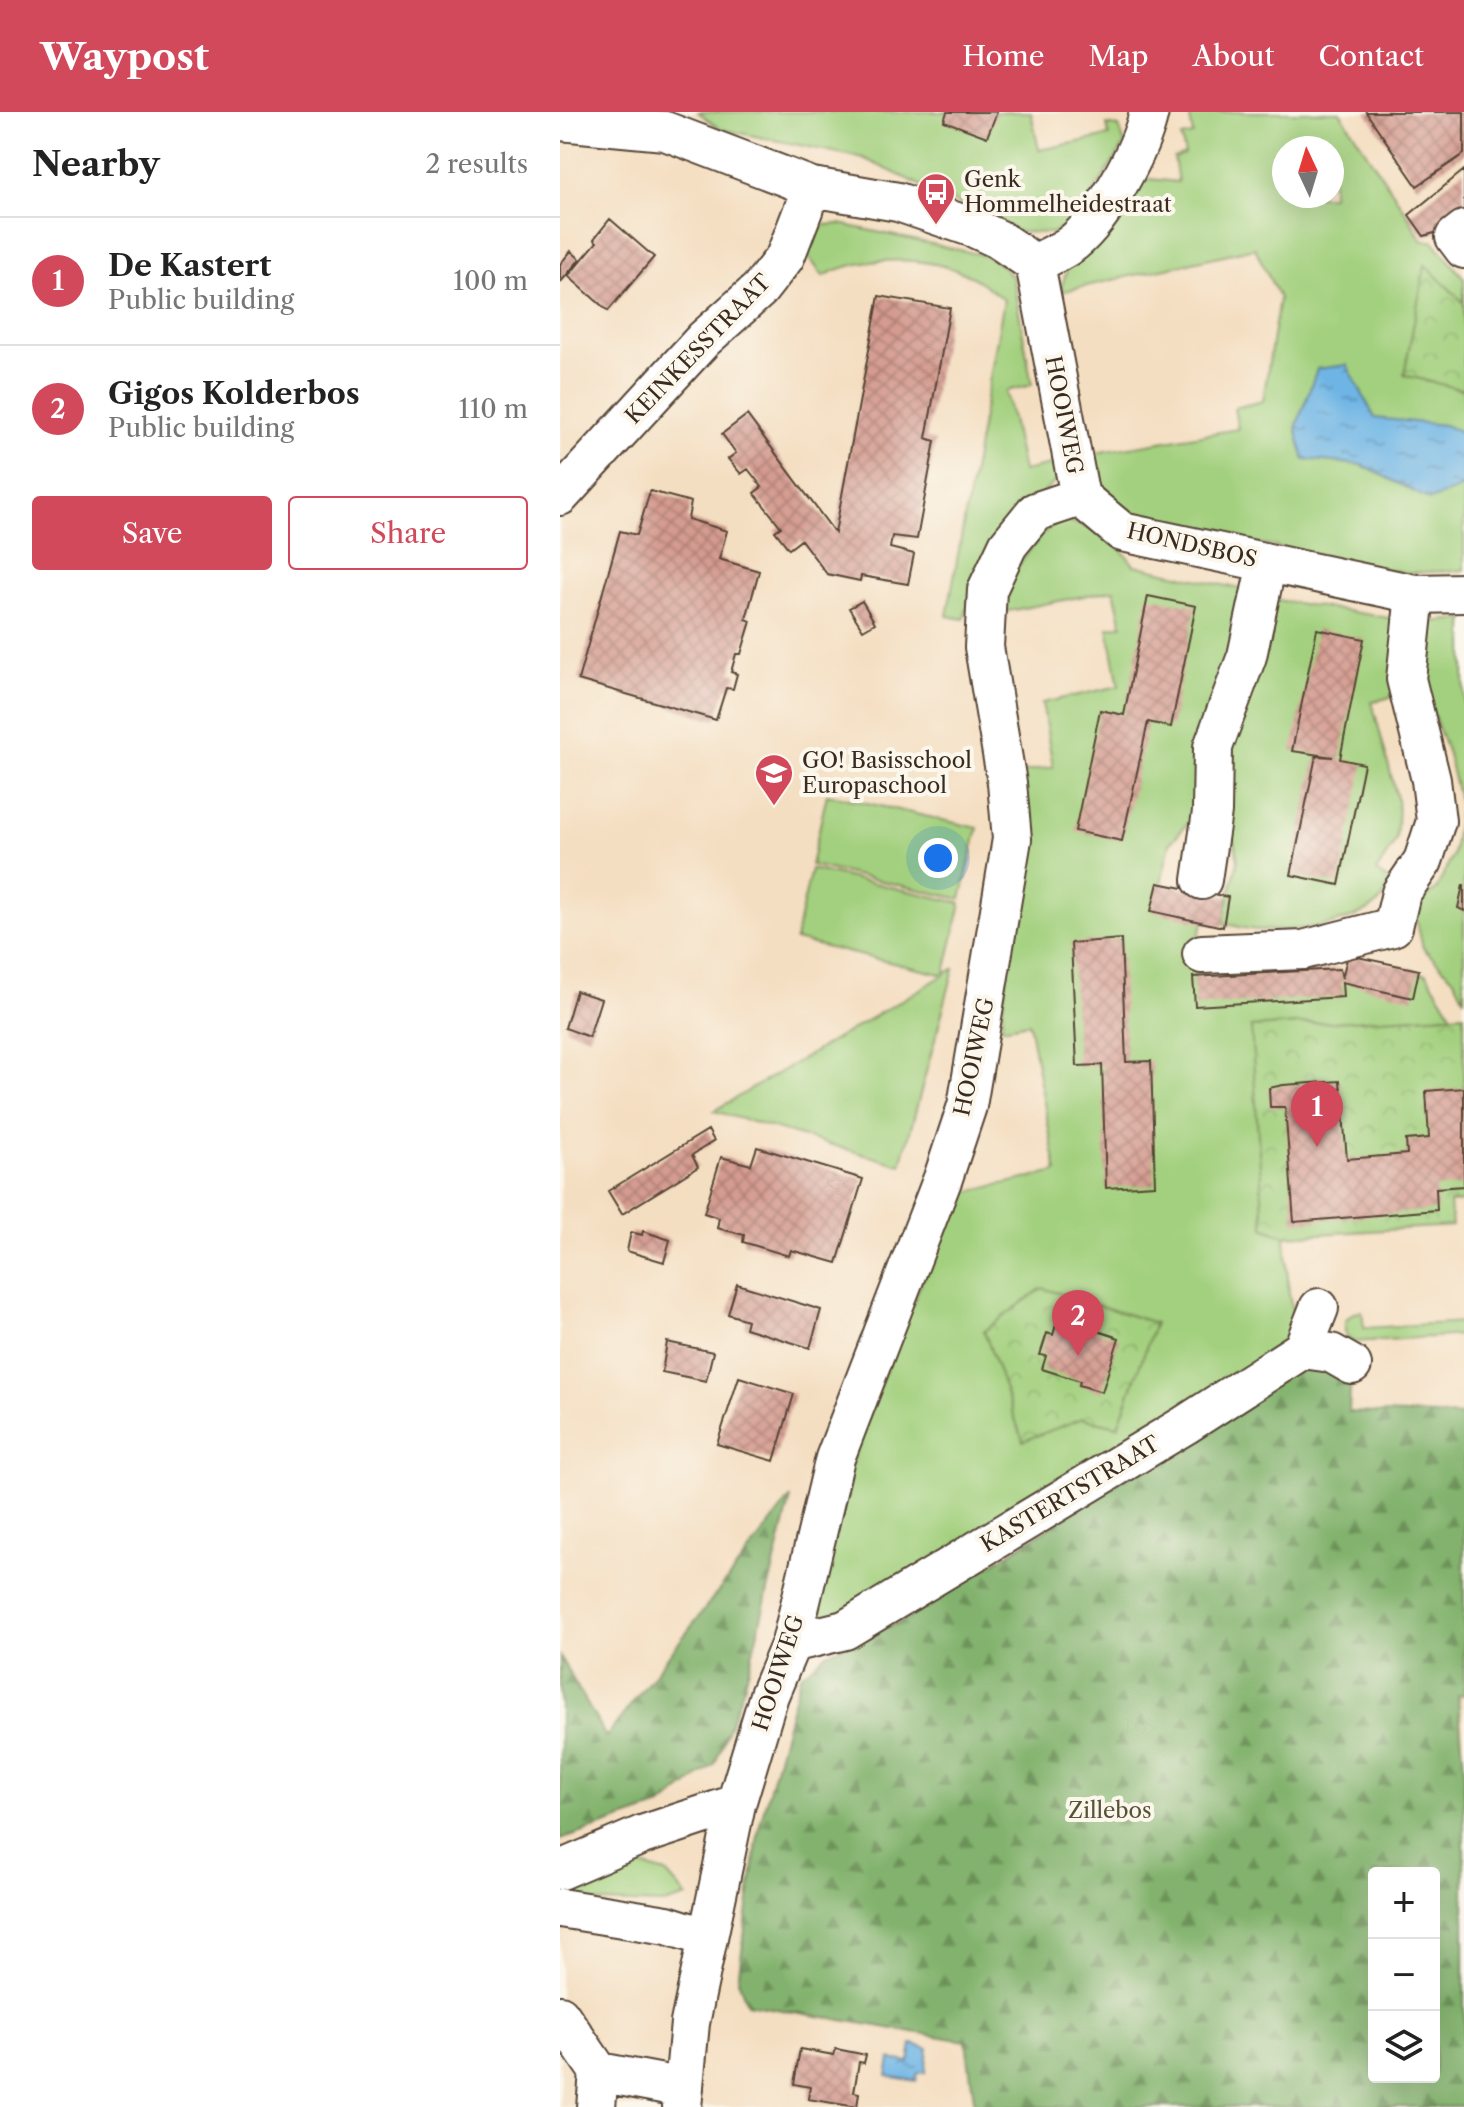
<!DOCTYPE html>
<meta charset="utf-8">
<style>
body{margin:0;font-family:"Libre Caslon Text",serif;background:#f6f6f6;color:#222}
.controls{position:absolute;right:24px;bottom:24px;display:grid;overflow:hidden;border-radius:8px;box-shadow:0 8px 32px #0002}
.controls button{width:72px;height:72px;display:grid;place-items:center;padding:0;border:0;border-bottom:2px solid #e0e0e0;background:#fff;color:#222;font:40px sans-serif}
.compass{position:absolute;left:712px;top:24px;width:72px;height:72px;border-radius:50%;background:#fff;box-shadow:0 8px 32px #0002;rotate:356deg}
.you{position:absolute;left:378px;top:746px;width:28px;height:28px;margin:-20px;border:6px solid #fff;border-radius:50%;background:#1a73e8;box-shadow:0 0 0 12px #1a73e833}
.badge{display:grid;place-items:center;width:52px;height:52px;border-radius:50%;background:#d1495b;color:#fff;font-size:26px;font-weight:700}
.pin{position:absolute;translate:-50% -66px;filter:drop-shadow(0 2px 4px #0008)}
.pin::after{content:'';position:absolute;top:42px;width:28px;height:24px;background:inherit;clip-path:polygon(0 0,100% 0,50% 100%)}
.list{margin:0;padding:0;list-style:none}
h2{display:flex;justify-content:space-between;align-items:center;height:104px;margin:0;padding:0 32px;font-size:34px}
h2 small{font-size:26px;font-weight:400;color:#767676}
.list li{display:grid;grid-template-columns:52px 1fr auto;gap:24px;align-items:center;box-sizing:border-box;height:128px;padding:0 32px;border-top:2px solid #e0e0e0}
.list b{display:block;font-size:30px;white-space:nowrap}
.list p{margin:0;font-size:26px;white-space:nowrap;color:#767676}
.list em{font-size:26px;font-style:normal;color:#767676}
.actions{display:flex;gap:16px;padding:24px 32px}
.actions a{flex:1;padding:18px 0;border:2px solid #d1495b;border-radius:8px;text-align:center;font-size:28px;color:#d1495b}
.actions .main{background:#d1495b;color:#fff}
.icon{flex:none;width:44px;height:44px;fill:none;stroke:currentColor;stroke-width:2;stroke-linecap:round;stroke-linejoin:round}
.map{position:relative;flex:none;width:904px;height:1995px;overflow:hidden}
header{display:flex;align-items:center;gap:48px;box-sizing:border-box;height:112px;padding:0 40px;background:#d1495b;color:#fff}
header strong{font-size:38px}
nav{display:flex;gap:44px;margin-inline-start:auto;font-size:28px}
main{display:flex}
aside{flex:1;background:#fff}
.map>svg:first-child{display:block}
.green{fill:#a3d07e;stroke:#6f7d4e;stroke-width:2;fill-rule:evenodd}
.forest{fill:url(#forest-firs);stroke:#5e6e46;stroke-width:2;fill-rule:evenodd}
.park{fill:url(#park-crowns);stroke:#6f7d4e;stroke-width:2}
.water{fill:url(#water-ripples);stroke:#547082;stroke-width:2}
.building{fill:url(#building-cross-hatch)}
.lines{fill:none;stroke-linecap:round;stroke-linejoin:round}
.minor-casing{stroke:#574536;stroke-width:42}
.minor{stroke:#fff;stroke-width:38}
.labels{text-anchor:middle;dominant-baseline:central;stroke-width:8;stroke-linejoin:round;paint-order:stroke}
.poi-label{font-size:22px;fill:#3b2a1e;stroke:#fbf7ec;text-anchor:start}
.street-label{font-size:22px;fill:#3b2a1e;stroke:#fbf7ec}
.park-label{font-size:22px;fill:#555436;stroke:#fbf7ec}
</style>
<header>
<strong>Waypost</strong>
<nav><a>Home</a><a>Map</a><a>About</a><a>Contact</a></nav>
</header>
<main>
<aside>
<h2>Nearby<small>2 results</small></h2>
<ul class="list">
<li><span class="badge">1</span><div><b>De Kastert</b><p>Public building</p></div><em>100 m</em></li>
<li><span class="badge">2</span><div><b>Gigos Kolderbos</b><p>Public building</p></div><em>110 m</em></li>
</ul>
<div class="actions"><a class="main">Save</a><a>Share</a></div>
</aside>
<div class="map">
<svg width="904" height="1995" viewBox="0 0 904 1995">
<defs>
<pattern id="forest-firs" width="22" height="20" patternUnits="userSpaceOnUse" patternTransform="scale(2)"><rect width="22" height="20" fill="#82b26d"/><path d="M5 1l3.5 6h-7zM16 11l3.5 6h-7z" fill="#6c9159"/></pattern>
<pattern id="park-crowns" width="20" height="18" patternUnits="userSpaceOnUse" patternTransform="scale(2)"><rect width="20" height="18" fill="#a3d07e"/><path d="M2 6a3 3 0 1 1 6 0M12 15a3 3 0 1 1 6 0" fill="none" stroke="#8db36c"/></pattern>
<pattern id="water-ripples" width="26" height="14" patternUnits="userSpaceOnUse" patternTransform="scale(2)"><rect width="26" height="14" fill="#6eb5e5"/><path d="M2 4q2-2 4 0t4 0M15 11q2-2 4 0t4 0" fill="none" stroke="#5c93b9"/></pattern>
<pattern id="building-cross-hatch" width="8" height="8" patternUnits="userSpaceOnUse" patternTransform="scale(2)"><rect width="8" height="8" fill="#d59b90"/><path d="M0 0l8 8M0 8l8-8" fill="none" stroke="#ae7f75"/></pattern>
</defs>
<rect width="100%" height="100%" fill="#fbf7ec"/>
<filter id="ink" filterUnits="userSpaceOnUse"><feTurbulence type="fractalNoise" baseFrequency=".0125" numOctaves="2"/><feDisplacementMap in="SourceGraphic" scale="16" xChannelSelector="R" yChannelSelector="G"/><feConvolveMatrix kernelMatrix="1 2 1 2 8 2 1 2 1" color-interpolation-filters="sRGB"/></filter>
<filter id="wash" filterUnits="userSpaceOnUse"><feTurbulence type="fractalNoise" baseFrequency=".006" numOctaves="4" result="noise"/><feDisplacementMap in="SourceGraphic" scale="32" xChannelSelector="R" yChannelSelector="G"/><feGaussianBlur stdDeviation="1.8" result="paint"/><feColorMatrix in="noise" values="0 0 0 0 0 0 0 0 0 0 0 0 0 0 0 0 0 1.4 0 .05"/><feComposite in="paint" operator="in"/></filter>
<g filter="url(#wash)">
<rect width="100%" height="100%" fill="#f4dec1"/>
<path class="green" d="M138 0H471L479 38 549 24 547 13 559 15 565 32 514 110 492 121 459 120 303 46 160 17Z
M629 0H780L847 102 862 129H873L904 166V458L849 461 597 411 559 394 534 367V341L678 317 674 296 703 289 719 186 695 136 500 180 508 154 581 66 618 70 614 46 625 42 621 25 633 23ZM724 36H772V84H724Z
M280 112 427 144 443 155 453 167 472 273 446 279 463 359 500 351 497 368 437 425 414 466 404 507 387 504 444 188C436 182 428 175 419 169 378 143 306 142 263 164L244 139 247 126H254L264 113Z
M501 407C529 414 557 428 574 453L685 478 636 695 631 708 610 731 595 798 645 804 632 846 638 890 767 876 795 852 867 862 892 903 692 915 704 1115 725 1124 729 1182 736 1215 698 1255 330 1482 260 1508 255 1496 298 1328 397 1082 497 1060 469 911 442 916C443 855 463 797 468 736 470 712 462 685 459 661L493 655 482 591 559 574 548 516 562 513 554 478 434 502 445 471 482 422ZM481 1177 558 1314 523 1306 424 1220Z
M711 487 836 507 835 584 812 590 837 686 838 703 836 728 816 760 831 770C828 775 825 782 822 787 800 813 733 820 701 818 688 818 675 814 663 811L678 748 663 678 669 613Z
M904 507V887L895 868 863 836 855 801 860 789 876 778 893 742 900 692 888 642 869 590 865 527 868 510Z
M267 682 418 716 401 787 251 753Z
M251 757 401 791 385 861 394 857 341 1053 154 999 384 863 235 828Z
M802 1199 804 1216 904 1210V1223L794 1230 785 1222V1209L792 1202Z
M67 1750 106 1761 127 1785 104 1792 0 1789V1769Z"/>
<path class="forest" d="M747 1249 791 1261 789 1300 904 1304V1583L898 1584 904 1656V1995H415L406 1929 187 1892 178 1868 199 1716 240 1564 268 1540 347 1507ZM814 1761H874V1965H814Z
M231 1385 185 1572 155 1652 101 1694 0 1728V1545L46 1625Z"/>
<path class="park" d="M865 153 904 191V278L844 263Z
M904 902V1090L890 1091 892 1114 725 1124 704 1115 691 915Z
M482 1176 595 1211 558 1314 523 1306 463 1329 424 1219Z"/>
<path class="water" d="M787 253 815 306 884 313 904 321V375L870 388 802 353 744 347 736 316 757 257Z
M352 1932 368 1936 365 1961H358L356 1969 327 1964 330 1947 349 1950Z"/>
<g id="blocks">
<path class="building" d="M387 0H437L427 25 384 9Z
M806 0H904V42L857 74Z
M904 58V102L885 118 864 124 849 103Z
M50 107 94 145 48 199 8 164 37 130 34 127Z
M11 139 20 147 0 171V152Z
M319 184 390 196 366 326 375 329 357 427 332 424 330 436 354 442 348 472 301 464 300 469 267 462 241 428 229 437 215 419 221 415 194 381 202 375 188 357 181 362 168 347 176 341 162 322 187 303 275 421Z
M90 379 131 390 128 407 167 419 159 447 199 459 186 507 191 509 181 542H176L171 560 177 562 173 577 166 576 156 608 18 568 60 419 77 423Z
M588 484 636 494 611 615 588 610 562 729 515 719 540 598 564 603Z
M302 489 315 511 303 518 289 496Z
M757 517 804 527 780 647 804 652 779 773 731 763 756 644 773 645 732 639Z
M598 771 668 785 663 815 591 799Z
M903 773H904V799L898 796Z
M561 827 566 950 591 949 595 1073 546 1076 542 953 517 954 511 831Z
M788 843 859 858 853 886 782 870 783 885 635 894 633 865 780 857 782 866Z
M16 879 41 887 29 925 5 916Z
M780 969 787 1047 847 1042 846 1028 869 1026 866 979 904 976V1074L876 1076 877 1098 734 1110 725 995H710L709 976 723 973Z
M148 1018 154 1029 132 1043 138 1055 62 1102 48 1079Z
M197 1035 303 1067 277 1151 231 1138 229 1144 183 1130 184 1123 157 1116 159 1106 144 1101 161 1045 191 1053Z
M83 1119 110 1128 104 1150 67 1139 71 1120 82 1123Z
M177 1172 261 1198 250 1236 185 1216 187 1208 168 1202Z
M498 1206 559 1226 542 1280 519 1273 520 1269 482 1257 486 1244 480 1243 487 1221 493 1223Z
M107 1230 153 1240 146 1269 102 1260Z
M179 1265 234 1282 214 1349 157 1332Z
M240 1937 274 1943 276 1937 306 1943 304 1951 299 1950 294 1980 299 1981 297 1995 248 1987 250 1975 234 1972Z"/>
</g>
</g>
<g filter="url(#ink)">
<use href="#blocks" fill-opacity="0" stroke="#574536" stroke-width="2"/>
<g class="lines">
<g class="minor-casing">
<path id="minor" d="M0 9 105 19 252 75 338 90 414 116 438 127 475 152
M904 118 895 125 904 137
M475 152 520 385
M475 152C487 145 503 139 514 130 544 105 581 38 589 0
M0 384 144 227 199 178 225 145 252 75
M520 385 562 420 855 482 904 481
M642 768 652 700 653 635 687 544 707 451
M642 842 743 838 833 815 841 781 863 749 876 709 871 668 846 567 855 482
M743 1237 771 1241 792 1253
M231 1531 285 1518 625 1313 743 1237 759 1196
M0 1758 82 1723 176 1692
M0 1796 107 1813 148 1826
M0 1903 39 1960 36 1995
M39 1960 124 1976
M122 1995 130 1911 176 1692 209 1583 231 1531 275 1346 383 1066 407 994 452 727 447 671 424 535 427 478 448 433 475 400 520 385"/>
</g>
<use href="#minor" class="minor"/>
</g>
</g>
<defs>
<g id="bus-pin" transform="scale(2)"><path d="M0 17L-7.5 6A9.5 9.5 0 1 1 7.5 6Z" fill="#d1495b" stroke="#fbf7ec"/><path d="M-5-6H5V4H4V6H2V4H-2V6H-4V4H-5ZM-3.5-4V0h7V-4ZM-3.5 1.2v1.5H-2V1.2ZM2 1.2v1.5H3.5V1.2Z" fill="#fff"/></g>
<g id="school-pin" transform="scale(2)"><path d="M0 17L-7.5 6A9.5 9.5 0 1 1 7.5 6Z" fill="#d1495b" stroke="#fbf7ec"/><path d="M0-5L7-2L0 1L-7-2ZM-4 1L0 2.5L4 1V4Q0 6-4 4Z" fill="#fff"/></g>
</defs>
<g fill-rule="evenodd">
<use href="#bus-pin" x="376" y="80"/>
<use href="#school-pin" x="214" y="661"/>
</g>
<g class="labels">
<g class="poi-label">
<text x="404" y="67">Genk<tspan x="404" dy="25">Hommelheidestraat</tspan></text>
<text x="242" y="648">GO! Basisschool<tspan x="242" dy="25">Europaschool</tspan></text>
</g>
<g class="street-label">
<text transform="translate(138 237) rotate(-46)">KEINKESSTRAAT</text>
<text transform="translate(504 303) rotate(79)">HOOIWEG</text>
<text transform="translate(632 433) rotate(13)">HONDSBOS</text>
<text transform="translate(414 945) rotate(-78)">HOOIWEG</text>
<text transform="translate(510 1382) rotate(-31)">KASTERTSTRAAT</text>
<text transform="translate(218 1561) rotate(-72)">HOOIWEG</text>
</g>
<g class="park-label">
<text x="550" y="1698">Zillebos</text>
</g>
</g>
</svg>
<div class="controls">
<button>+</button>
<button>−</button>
<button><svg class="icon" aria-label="layers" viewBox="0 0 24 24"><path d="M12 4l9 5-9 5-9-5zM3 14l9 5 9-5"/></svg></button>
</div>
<svg class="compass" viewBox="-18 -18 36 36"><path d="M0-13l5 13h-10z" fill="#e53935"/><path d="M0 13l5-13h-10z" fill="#767676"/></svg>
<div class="you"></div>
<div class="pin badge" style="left:757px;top:1035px">1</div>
<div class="pin badge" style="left:518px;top:1244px">2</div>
</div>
</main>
